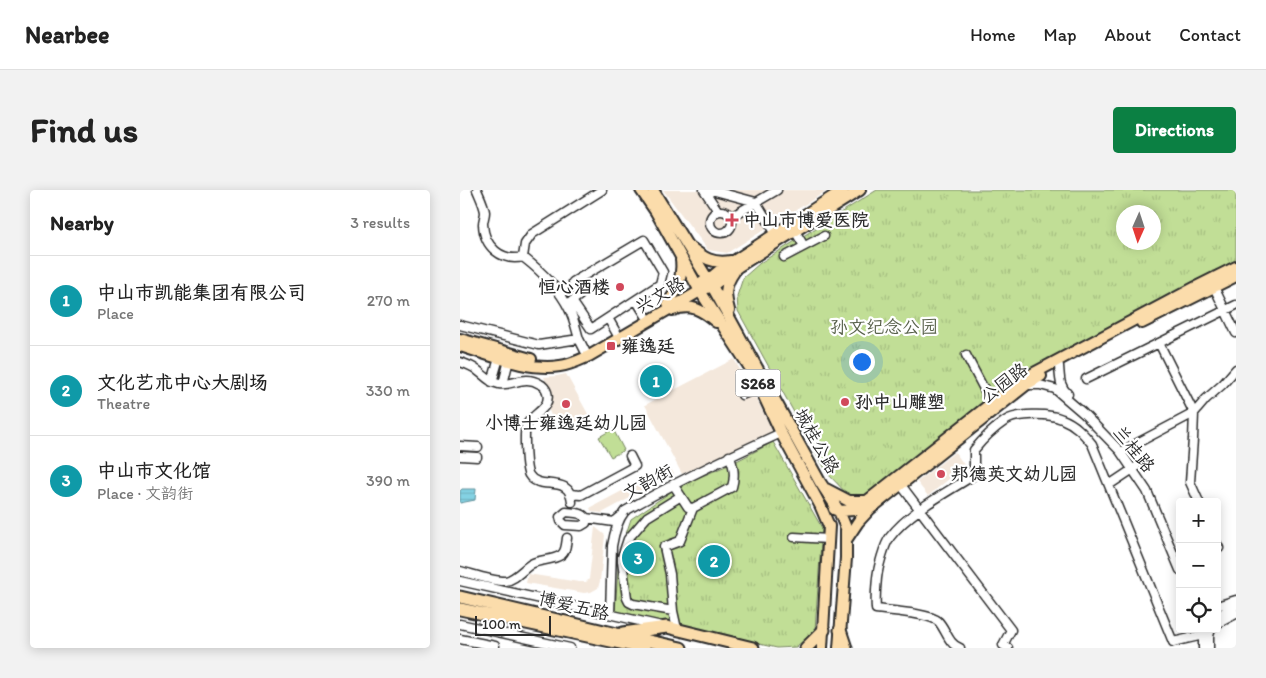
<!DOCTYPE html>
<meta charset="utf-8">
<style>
body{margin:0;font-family:Itim,"LXGW WenKai TC",sans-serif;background:#f2f2f2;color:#222}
.controls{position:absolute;right:15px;bottom:15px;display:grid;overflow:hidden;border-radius:5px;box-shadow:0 2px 12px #0003}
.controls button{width:45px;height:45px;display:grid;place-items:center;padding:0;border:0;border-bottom:1px solid #e0e0e0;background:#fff;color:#222;font:25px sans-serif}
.compass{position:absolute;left:656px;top:15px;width:45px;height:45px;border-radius:50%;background:#fff;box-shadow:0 2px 12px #0003;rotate:183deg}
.scale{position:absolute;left:15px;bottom:12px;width:76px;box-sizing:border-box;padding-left:5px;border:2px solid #2b2b2b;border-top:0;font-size:14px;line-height:18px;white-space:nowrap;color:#2b2b2b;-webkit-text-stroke:4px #fff;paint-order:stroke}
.you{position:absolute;left:401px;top:171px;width:18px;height:18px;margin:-12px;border:4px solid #fff;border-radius:50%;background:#1a73e8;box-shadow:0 0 0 8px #1a73e833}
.badge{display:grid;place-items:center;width:32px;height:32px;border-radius:50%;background:#0b8043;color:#fff;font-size:16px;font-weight:700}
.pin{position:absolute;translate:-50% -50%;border:2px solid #fff;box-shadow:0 1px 5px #0006}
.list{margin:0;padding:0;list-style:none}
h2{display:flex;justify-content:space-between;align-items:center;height:65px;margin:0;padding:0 20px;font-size:21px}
h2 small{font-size:16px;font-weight:400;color:#767676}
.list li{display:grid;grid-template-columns:32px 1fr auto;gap:15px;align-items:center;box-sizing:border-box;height:90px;padding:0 20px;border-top:1px solid #e0e0e0}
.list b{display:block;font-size:19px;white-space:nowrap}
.list p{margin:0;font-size:16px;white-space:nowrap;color:#767676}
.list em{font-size:16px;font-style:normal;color:#767676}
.icon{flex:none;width:28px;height:28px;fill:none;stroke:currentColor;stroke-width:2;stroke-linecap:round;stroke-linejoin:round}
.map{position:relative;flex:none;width:776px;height:458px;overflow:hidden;border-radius:5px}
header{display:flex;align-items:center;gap:30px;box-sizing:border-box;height:70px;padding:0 25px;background:#fff;border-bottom:1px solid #e0e0e0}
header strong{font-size:24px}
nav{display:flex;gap:28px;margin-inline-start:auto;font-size:18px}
.intro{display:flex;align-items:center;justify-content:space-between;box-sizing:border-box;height:120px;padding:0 30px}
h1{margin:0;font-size:35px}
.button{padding:12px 22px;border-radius:5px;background:#0b8043;color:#fff;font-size:18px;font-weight:700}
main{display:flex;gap:30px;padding:0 30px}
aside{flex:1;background:#fff;border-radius:5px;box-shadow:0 2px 12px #0003}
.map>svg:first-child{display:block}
.built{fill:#f4e8dc}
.park{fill:url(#park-tufts);stroke:#768460;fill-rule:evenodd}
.pitch{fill:#c1de96;stroke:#768460}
.water{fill:url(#water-rules);stroke:#608f99}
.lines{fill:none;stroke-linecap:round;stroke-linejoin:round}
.minor-casing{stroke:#2b2b2b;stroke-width:11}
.major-casing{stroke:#2b2b2b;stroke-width:14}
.highway-casing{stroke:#2b2b2b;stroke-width:15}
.minor{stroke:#fff;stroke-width:8}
.major{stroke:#fbdcab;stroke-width:10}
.highway{stroke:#fbdcab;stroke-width:11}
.poi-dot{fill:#d1495b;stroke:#fff;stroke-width:2}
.labels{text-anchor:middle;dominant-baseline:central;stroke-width:4.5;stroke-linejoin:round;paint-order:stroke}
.shield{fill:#fff;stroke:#6b6b6b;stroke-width:1}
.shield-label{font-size:16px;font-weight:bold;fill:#2b2b2b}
.poi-label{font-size:18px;font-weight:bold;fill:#2b2b2b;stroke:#fff;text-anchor:start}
.street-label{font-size:18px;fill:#2b2b2b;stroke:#fff}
.park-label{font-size:18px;fill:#58614b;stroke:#fff}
</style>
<header>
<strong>Nearbee</strong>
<nav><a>Home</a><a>Map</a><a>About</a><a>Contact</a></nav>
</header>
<div class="intro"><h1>Find us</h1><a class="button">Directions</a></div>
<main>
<aside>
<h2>Nearby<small>3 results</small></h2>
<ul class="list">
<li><span class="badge" style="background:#0f9aa8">1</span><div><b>中山市凯能集团有限公司</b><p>Place</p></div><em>270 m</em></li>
<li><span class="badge" style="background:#0f9aa8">2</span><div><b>文化艺术中心大剧场</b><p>Theatre</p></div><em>330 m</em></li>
<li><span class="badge" style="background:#0f9aa8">3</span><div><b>中山市文化馆</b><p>Place · 文韵街</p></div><em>390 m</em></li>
</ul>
</aside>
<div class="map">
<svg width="776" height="458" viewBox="0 0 776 458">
<defs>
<pattern id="park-tufts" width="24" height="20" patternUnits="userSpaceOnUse" patternTransform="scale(1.25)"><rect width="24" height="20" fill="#c1de96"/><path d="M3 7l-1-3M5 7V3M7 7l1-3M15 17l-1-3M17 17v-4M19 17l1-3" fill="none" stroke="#a6bf81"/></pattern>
<pattern id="water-rules" width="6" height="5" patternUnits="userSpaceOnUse" patternTransform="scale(1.25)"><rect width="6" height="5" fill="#84d2e3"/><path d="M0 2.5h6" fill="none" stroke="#72b4c3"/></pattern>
</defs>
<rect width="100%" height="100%" fill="#fff"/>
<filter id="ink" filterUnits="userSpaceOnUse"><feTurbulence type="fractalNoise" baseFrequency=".02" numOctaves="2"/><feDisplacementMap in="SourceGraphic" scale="10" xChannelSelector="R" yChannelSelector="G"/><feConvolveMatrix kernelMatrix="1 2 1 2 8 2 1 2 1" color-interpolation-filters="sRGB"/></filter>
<g filter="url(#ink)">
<path class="built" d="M203 0H368L267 63 248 60Z
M274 169 314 241 222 284 185 215Z
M106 184 133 233 124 237 98 239 88 219 92 208 84 187 97 186Z
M495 262 505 276 468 306 457 292Z
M209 276 214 284 142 323 132 322 130 318Z
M135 337 145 345 140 391 138 398 131 402 124 403 66 393 68 384 119 392H126L129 389Z"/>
<path class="park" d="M417 0H776V74L547 191 419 299 398 308 390 307 368 284 278 121 277 106 283 88 300 73ZM664 22H694V52H664Z
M313 252 362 338 355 440 336 457 317 458 155 422 159 365 171 329 221 295 273 273Z"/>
<path class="pitch" d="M153 239 164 260 151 267 139 247Z"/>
<path class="water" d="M2 299H16L15 310 0 313V301Z"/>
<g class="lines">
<g class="minor-casing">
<path id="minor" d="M17 0C20 7 24 15 25 22 25 26 23 30 23 34 24 57 42 72 63 67
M244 0 258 21
M251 0 296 12 316 44
M250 32a11 11 0 1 1 22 0a11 11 0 1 1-22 0Z
M271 27 317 0
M335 41 344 56
M184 50 203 82 200 94 131 139 112 111 120 105 113 92Z
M324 67 364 46
M754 97 776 143
M176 110 186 126
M148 128 157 144
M0 135 79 155 119 149 125 161
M119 149C116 139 114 128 109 119 99 98 81 81 63 67L65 54 72 44 142 0
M506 165 534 218
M0 172C6 174 12 176 17 180 25 186 29 192 39 194 54 196 64 184 80 194 83 195 86 199 87 202 92 219 72 223 66 236 64 243 65 279 69 285 79 302 110 283 112 312
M599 176C600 187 599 196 608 204
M626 189 776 115
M32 192 39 168
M43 194 49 170
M566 195H580L595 199 623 223 660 261 687 301 720 380
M282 205 300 197
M0 256 18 257
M664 260 734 223 699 153
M0 266 17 267
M213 294 228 317 233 318 272 297C275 287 274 275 269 266
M441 295 551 440 543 455 548 458
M649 295 676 277
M110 304 121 305 175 276 170 266
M739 312 730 292 733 249 734 223 746 209 763 194 776 179
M126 328V333L121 336 105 335 101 331 100 327 106 322C113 323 122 322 126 328L154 332 160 327
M334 347 368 349
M757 354 759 358 757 359
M0 381C12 384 34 392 45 391 55 390 63 379 71 374 80 369 92 371 101 365 106 362 106 354 107 348
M0 391 202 436
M757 416 776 410
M213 421 173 414 169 412 167 408 162 371V367L168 349 187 327 221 306
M150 424 152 356C154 344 157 331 165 321 216 292 268 267 321 243
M757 426 776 416
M0 434 110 458
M757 434 776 424
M217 439 213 421 210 384 204 357 220 351 233 318
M0 449 35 456
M500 458C488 454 486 439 478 431 469 423 429 421 416 419 415 408 416 399 417 388 418 378 424 355 430 347 450 321 486 303 514 285V260C523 249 533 239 545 231 557 223 589 223 602 229 615 234 623 243 632 254L713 452 739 446H749
M743 458V446L745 439
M749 458V446L751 439"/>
</g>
<g class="major-casing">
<path id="major" d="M181 0 196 22 240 101 292 181 321 243 360 315 369 336 362 458
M193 0 252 96 360 292 379 321 386 338V368L379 458
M230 57C244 68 252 74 271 71
M243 92 248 90 260 80 383 0
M208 113C218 100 223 86 221 70
M213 120C231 113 242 120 256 132
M269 120C265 105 264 96 274 82
M682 133 776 86
M0 149 71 169
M0 156C31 165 68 181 100 176 110 175 120 170 129 166L240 101 252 96 279 76 400 0
M366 299 389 311H407L561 190 736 97 776 77
M374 319 379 321 410 319
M386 350 398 332 410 319 566 195 581 186"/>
</g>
<g class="highway-casing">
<path id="highway" d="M0 407 157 444 221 458
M0 419 184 458
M380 440 386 458
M163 443 207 437 293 458
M346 458 364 440"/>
</g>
<use href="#minor" class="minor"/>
<use href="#major" class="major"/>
<use href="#highway" class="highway"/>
</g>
</g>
<g class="poi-dot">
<path d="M269.5 22.5h5v5h5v5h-5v5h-5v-5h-5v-5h5z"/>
<circle cx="160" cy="97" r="5"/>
<rect x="146" y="151" width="10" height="10" rx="2.5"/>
<circle cx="385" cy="212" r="5"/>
<circle cx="106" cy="214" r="5"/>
<circle cx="481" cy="284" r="5"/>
</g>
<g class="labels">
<rect class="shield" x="275.5" y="179.5" width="45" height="27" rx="4"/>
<g class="shield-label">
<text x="298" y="193">S268</text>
</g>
<g class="poi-label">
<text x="283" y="30">中山市博爱医院</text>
<text x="150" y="97" text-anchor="end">恒心酒楼</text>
<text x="161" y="156">雍逸廷</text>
<text x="395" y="212">孙中山雕塑</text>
<text x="106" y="233" text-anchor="middle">小博士雍逸廷幼儿园</text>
<text x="491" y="284">邦德英文幼儿园</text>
</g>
<g class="street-label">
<text transform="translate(200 105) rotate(-30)">兴文路</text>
<text transform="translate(544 193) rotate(-37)">公园路</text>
<text transform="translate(357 251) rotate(61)">城桂公路</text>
<text transform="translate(674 259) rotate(51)">兰桂路</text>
<text transform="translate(188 292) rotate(-29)">文韵街</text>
<text transform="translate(114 416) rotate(13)">博爱五路</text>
</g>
<g class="park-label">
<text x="424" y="137">孙文纪念公园</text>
</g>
</g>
</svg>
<div class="controls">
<button>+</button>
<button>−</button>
<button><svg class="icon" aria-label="locate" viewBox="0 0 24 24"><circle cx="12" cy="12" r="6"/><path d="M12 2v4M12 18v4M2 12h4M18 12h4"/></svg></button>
</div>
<svg class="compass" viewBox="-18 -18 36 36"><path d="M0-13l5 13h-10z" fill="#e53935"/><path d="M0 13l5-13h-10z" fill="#767676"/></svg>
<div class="scale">100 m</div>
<div class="you"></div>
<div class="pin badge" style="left:196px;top:191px;background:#0f9aa8">1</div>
<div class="pin badge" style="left:254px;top:371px;background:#0f9aa8">2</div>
<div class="pin badge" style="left:178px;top:368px;background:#0f9aa8">3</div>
</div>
</main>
